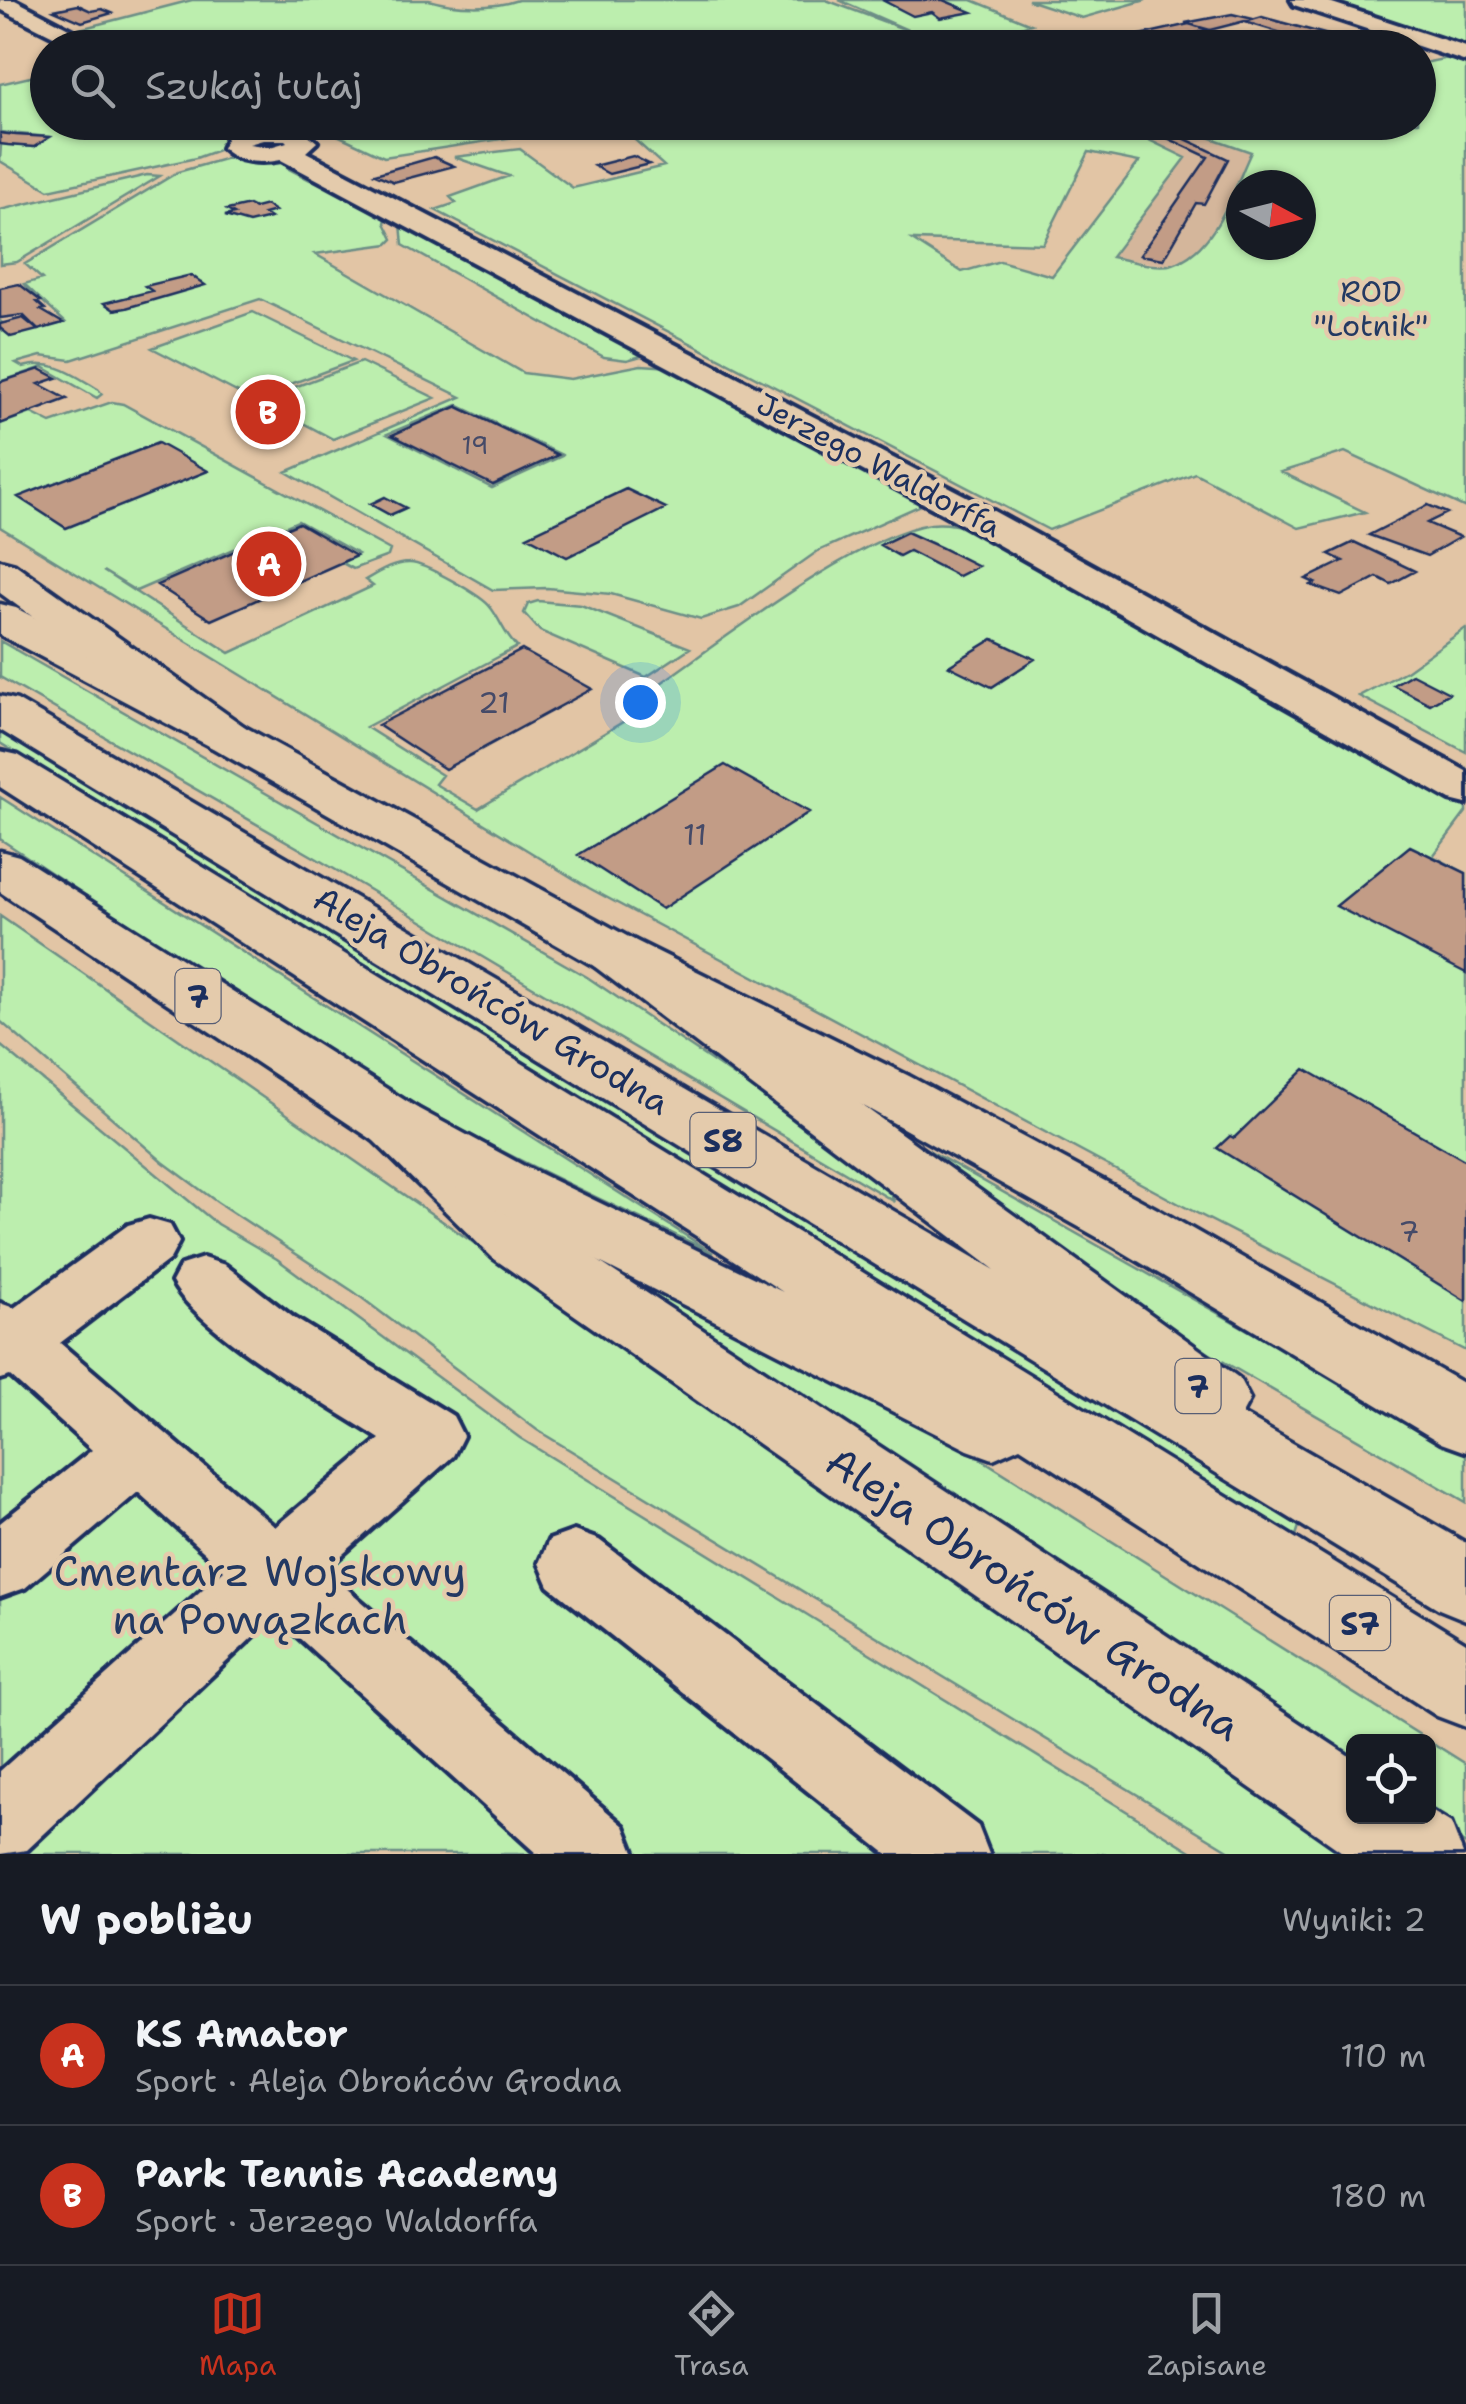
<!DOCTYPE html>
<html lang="pl">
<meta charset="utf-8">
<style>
body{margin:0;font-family:"Shantell Sans",sans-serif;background:#242831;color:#f1f3f6}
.controls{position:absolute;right:30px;bottom:30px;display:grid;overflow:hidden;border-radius:15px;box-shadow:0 2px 8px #0004}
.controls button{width:90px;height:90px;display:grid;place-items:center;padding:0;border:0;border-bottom:2px solid #363941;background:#171b24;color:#f1f3f6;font:50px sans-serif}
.compass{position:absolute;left:1226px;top:170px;width:90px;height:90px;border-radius:50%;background:#171b24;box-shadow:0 2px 8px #0004;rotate:97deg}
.you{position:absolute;left:640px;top:702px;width:35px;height:35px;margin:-25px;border:8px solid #fff;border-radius:50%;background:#1a73e8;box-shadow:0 0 0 15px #1a73e833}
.badge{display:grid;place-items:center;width:65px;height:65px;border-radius:50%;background:#c8321e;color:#fff;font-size:32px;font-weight:700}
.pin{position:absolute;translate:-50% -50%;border:5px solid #fff;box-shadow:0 2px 10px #0006}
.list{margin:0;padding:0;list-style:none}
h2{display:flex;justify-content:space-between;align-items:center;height:130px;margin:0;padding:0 40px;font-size:42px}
h2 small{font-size:32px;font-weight:400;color:#9ea1a6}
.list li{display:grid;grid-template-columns:65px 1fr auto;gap:30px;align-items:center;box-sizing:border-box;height:140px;padding:0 40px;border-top:2px solid #363941}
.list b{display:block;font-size:38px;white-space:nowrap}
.list p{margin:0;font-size:32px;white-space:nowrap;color:#9ea1a6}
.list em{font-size:32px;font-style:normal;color:#9ea1a6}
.icon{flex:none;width:55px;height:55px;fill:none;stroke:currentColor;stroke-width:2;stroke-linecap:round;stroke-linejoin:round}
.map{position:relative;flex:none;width:1466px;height:1854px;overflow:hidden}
.search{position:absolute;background:#171b24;box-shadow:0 2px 8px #0004;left:30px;right:30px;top:30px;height:110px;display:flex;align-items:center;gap:25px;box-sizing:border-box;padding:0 35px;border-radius:55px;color:#9ea1a6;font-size:38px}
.sheet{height:410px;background:#171b24}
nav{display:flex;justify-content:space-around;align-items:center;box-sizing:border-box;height:140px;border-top:2px solid #363941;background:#171b24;font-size:28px;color:#9ea1a6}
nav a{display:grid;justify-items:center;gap:5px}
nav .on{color:#c8321e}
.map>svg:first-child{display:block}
.built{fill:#d4b69b}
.green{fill:#bceeae;stroke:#6c8e86;stroke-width:2.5;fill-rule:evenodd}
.building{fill:#c29c86;stroke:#1b2f5e;stroke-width:2.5}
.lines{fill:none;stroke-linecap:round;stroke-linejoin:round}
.minor-casing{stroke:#1b2f5e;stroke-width:8}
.major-casing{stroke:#1b2f5e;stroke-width:7}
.highway-casing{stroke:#1b2f5e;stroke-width:7}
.minor{fill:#e4cbac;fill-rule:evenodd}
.major{fill:#e4cbac;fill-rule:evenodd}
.highway{fill:#e4cbac;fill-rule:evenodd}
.labels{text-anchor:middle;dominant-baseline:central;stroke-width:9;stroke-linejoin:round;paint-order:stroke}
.far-number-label{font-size:25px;fill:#454a68}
.far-park-label{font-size:30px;fill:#233962;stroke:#e4cbac}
.far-street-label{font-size:30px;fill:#1b2f5e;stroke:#e4cbac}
.number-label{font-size:30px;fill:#454a68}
.shield{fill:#e4cbac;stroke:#575e75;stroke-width:2.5}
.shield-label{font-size:32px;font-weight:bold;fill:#1b2f5e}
.street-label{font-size:35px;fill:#1b2f5e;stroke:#e4cbac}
.near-park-label{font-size:42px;fill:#233962;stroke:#e4cbac}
.near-street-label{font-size:42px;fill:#1b2f5e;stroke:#e4cbac}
</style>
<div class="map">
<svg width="1466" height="1854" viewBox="0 0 1466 1854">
<rect width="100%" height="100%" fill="#e2c5a5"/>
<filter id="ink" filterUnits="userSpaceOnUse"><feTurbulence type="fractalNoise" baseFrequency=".01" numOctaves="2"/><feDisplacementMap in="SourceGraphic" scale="20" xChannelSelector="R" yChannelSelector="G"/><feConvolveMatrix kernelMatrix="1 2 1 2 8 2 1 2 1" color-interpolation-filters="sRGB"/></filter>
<g filter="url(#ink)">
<path class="built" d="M1169 123 1251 152 1211 233 1197 252 1169 265 1111 257 1185 158 1115 124Z"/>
<path class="green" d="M192 0H429C456 8 492 9 518 0H826L912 32 839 0H972L1031 24 948 48H547L470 44 427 48 395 38 354 48H114L80 29Z
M1028 0H1146L1082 18Z
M1329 0H1466V45Z
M1448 58 1466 64V508L1345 452 1281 472 1365 512 1299 528 1195 473 1049 530 435 210 456 203 450 197 509 176 454 157 520 149 573 188 664 166 616 123H1119L1116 124 1186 158 1111 257C1128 260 1157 269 1173 264 1216 250 1233 190 1251 152L1169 123 1418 122 1419 64ZM1089 152 1139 162 1052 276 1000 261 962 272 912 240 1043 244ZM1301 185V245H1241V185Z
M47 65 48 122 219 123 234 131 235 135 224 148 196 158 49 190 0 161 1 144 34 147 48 137 0 132V84L39 75 35 69Z
M471 123 508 138 384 157 331 132 367 123Z
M231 157 282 159 290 162 287 168 310 180 324 179 387 216 385 223 393 239 388 244 315 254 523 373 570 379 641 365 672 367 918 498 919 506 818 551 739 607 701 619 611 594 547 588 493 590 286 472 461 397 260 299 71 360 41 356 16 363 23 367C54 359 72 374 98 389L102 394 97 398 43 367 0 382V321L15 335 65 322 24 284 42 279 25 264 178 172ZM457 405 562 455V456L492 488 387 434Z
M147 175 160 176 17 262 0 264V210Z
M401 224 649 354 627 360 604 357 403 245Z
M253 312 353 361 250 399 152 348Z
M361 362 435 398 333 439 260 400Z
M112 402 123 404 390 550 388 556 353 569 342 563 358 554 298 521 136 591 103 571 230 653 373 586 365 580C379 572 393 563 409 563 423 562 483 596 491 608 501 621 504 634 517 647L366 727 442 775 435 784 478 809 636 714 651 690C715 646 858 534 931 524 948 522 967 527 984 531L1466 803V812L1433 856 1466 873V1351L1183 1206 589 888 0 527V424L31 413 51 423Z
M538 601 581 605 690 648 646 677 540 631 524 613 528 604Z
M1466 628V752L1359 696 1406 671Z
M0 641 587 977 770 1100 886 1187 895 1202 314 857 0 677Z
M0 725 1302 1517 1294 1542 913 1302 0 743Z
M0 797 713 1253C613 1205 511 1159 415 1104 273 1021 137 929 0 839Z
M0 916 1359 1854H1235L537 1430 354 1292 217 1202 163 1162 0 1021Z
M0 1045 217 1224 277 1259 520 1438 1196 1854H0Z
M900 1134 1466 1453V1502L1174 1333Z
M623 1268 854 1379 1466 1764V1845L1422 1817 1428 1816V1742H1354L1353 1771 619 1276Z"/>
<path class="building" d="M882 0H943L972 12 940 18 932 12 913 16Z
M78 5 91 11 102 9 112 13 82 22 54 10Z
M1232 14 1253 19 1210 30 1185 23Z
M1262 17 1343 39 1358 45 1332 48 1245 22Z
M1189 24 1208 30 1152 44 1164 48H1117L1104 43Z
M1158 126 1228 159 1204 204 1196 203 1164 259 1140 255 1208 157 1146 128Z
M0 133 16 135 50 137 34 147 8 145 0 144Z
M633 156 649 164 609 174 594 166Z
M434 157 454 166 394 182 375 174Z
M249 205 255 208 266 205 275 211 264 214 270 218 249 223 225 216 234 214 227 210Z
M191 275 205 285 126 308 114 310 104 303 152 291 145 286Z
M19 284 41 301 37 302 45 309 41 310 63 323 38 330 23 315 0 318V288Z
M23 318 38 330 11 337 0 328V324Z
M40 369 57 378 39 384 67 399 0 424V382Z
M267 403 288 415 268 423 246 411Z
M458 406V407L558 455 493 485 392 435Z
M158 443 208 471 66 528 18 497Z
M626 489 666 508 567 557 527 536Z
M385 497 406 508 390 515 370 504Z
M1428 505 1447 513 1427 523 1460 537 1427 556 1369 535Z
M299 523 356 556 211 620 157 585Z
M907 532 942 548 978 566 958 576 909 551 899 556 880 545Z
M1354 542 1415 571 1391 584 1377 577 1341 596 1311 585 1315 583 1306 579 1343 561 1329 554Z
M993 639 1035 659 992 687 949 666Z
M522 650 592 689 445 769 378 725Z
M1412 674 1449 693 1430 704 1393 685Z
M725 765 809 812 662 909 578 855Z
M1410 846 1466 873V973L1336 906Z
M1305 1069 1466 1161V1301L1217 1148 1230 1136 1234 1138Z"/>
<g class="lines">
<g class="minor-casing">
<path id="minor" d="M0 0H15L107 48H77L0 9Z
M1291 0H1323L1466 47V62L1294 5Z
M261 124 300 128 317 142 306 152 968 497 1466 771V804L1450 800 942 513 281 160C262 164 236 163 222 148L228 135ZM263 140H285L287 142 270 147 249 144Z
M149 1219 170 1225 179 1242 170 1259 60 1343 275 1527 380 1439C328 1405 199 1333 172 1282L181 1265 203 1258 225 1265 294 1318 453 1416 463 1436 453 1456 325 1570 624 1826 635 1854H537L275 1616 27 1850 0 1854V1771L224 1570 138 1492 25 1588 0 1597V1523L92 1450 10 1376 0 1379V1303L14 1308 128 1225Z
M574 1531 599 1540 978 1826 989 1854H887L549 1586 539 1563 549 1540Z"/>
</g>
<g class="major-casing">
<path id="major" d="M0 604 16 608 245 727 634 940 909 1076 1159 1210 1466 1385V1452L1441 1443 1113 1246 867 1108 594 966 211 747 0 635Z
M0 851 19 856 417 1108 539 1222 1354 1759V1816H1428V1809L1451 1823 1463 1854H1345L493 1258 373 1140 0 892Z"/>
</g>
<g class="highway-casing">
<path id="highway" d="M0 560 15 564 245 727 252 737 245 747 228 752 211 747 0 593Z
M0 696 17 700 995 1270 594 966 586 953 594 940 614 934 634 940 1239 1378 1250 1399 1242 1414 1466 1543V1620L1439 1609 0 730Z
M0 751 18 755 203 867 1466 1643V1727L1437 1716 1020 1447 993 1459 968 1450 480 1201 373 1140 364 1124 373 1108 395 1101 417 1108 526 1167 783 1292 0 787Z"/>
</g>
<use href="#minor" class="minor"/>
<use href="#major" class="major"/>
<use href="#highway" class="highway"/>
</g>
</g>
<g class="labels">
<g class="far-number-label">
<text x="475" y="445">19</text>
</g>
<g class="far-park-label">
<text x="1371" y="291">ROD<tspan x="1371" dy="34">"Lotnik"</tspan></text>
</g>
<g class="far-street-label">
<text transform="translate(879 465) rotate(28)">Jerzego Waldorffa</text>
</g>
<g class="number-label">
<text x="494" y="702">21</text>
<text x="695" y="834">11</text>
<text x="1409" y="1231">7</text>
</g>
<g class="shield">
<rect x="175.5" y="969" width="45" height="54" rx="8"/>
<rect x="690.5" y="1113" width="65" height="54" rx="8"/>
<rect x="1175.5" y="1359" width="45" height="54" rx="8"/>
<rect x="1330" y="1596" width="60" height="54" rx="8"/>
</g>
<g class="shield-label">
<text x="198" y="996">7</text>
<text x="723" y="1140">S8</text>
<text x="1198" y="1386">7</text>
<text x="1360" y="1623">S7</text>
</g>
<g class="street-label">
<text transform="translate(492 1000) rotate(31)">Aleja Obrońców Grodna</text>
</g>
<g class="near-park-label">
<text x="260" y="1571">Cmentarz Wojskowy<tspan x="260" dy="48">na Powązkach</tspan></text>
</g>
<g class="near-street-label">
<text transform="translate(1034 1593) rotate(34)">Aleja Obrońców Grodna</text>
</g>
</g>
</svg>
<div class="controls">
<button><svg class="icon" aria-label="locate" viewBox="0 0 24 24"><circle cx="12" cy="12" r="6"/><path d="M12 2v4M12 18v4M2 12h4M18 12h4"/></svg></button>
</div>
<svg class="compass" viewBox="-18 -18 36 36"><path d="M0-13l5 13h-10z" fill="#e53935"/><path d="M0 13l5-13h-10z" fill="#9ea1a6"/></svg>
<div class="you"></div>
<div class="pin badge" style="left:269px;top:564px">A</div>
<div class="pin badge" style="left:268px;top:412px">B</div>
<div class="search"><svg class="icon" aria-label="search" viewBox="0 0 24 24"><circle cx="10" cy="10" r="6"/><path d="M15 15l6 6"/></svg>Szukaj tutaj</div>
</div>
<section class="sheet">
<h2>W pobliżu<small>Wyniki: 2</small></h2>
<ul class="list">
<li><span class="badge">A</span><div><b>KS Amator</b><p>Sport · Aleja Obrońców Grodna</p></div><em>110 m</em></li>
<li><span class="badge">B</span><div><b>Park Tennis Academy</b><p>Sport · Jerzego Waldorffa</p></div><em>180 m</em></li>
</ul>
</section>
<nav>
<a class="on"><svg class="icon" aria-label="map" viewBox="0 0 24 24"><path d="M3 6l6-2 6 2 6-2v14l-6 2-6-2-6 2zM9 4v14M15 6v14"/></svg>Mapa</a>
<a><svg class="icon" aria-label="directions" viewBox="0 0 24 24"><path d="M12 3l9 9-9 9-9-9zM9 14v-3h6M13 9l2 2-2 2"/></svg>Trasa</a>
<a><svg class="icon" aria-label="saved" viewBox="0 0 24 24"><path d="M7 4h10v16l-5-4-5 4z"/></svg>Zapisane</a>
</nav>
